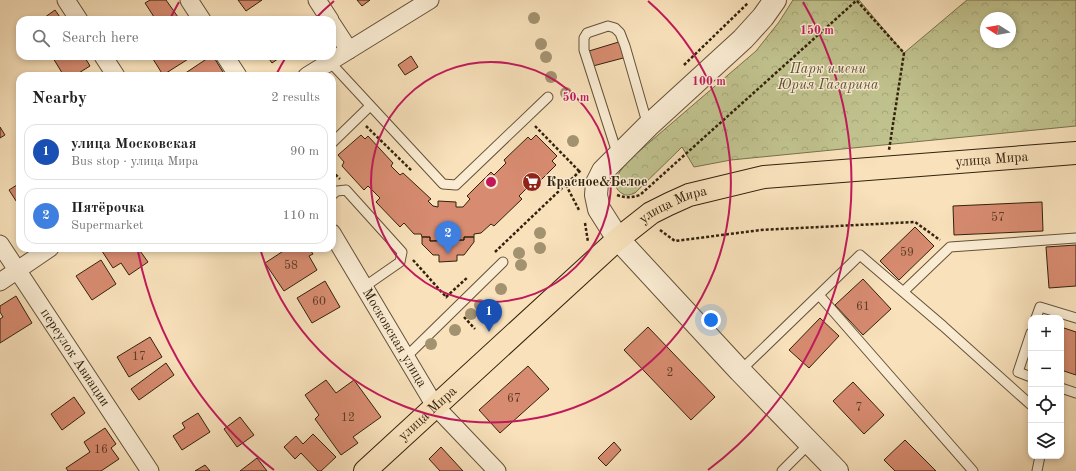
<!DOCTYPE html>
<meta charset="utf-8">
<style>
body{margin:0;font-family:"Old Standard TT",serif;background:#f2f2f2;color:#222}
.controls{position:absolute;right:12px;bottom:12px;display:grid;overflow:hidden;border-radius:8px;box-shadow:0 2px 6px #0003}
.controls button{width:36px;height:36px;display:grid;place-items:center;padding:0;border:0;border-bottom:1px solid #e0e0e0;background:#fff;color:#222;font:20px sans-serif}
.compass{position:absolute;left:980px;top:12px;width:36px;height:36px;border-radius:50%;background:#fff;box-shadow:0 2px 6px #0003;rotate:281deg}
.you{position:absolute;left:711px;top:320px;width:14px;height:14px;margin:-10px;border:3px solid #fff;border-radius:50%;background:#1a73e8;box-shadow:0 0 0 6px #1a73e833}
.badge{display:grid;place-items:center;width:26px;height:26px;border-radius:50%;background:#8f2418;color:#fff;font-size:13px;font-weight:700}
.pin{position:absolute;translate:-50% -33px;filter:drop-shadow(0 1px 2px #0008)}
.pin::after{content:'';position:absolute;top:21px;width:14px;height:12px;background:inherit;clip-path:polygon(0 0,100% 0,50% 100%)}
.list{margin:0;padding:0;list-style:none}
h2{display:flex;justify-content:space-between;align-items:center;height:52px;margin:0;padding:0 16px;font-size:17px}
h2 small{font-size:13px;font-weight:400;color:#767676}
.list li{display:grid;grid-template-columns:26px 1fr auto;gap:12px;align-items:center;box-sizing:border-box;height:56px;margin:0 8px 8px;padding:0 8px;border:1px solid #e0e0e0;border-radius:12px}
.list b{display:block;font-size:15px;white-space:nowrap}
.list p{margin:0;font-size:13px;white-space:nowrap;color:#767676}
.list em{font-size:13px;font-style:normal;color:#767676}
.icon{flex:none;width:22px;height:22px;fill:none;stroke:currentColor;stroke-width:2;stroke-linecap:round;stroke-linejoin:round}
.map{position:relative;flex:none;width:1076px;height:471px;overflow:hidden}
.search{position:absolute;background:#fff;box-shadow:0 2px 6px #0003;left:16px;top:16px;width:320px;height:44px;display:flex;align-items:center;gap:10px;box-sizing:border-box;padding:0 14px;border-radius:12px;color:#767676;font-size:15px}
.panel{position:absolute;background:#fff;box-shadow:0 2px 6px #0003;left:16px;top:72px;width:320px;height:180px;border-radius:12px}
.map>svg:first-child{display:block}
.park{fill:url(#park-crowns);stroke:#79724d;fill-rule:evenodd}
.building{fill:#d78b70;stroke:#32220c}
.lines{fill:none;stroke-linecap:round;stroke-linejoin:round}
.service-casing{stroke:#645238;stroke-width:11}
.minor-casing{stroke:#645238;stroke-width:19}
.tertiary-casing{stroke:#645238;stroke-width:24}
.primary-casing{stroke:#32220c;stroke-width:24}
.path{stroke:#32220c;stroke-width:2.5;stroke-dasharray:3 2;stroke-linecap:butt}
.service{stroke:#faecd3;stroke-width:9}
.minor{stroke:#faecd3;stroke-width:17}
.tertiary{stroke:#faecd3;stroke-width:22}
.primary{stroke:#f8e1bb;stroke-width:22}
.tree{fill:#a39270}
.ring{fill:none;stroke:#c2185b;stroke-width:2}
.labels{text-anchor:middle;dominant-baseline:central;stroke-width:3;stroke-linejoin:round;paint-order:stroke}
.number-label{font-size:12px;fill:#5b3c25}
.park-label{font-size:14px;font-style:italic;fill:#5d5233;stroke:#faecd3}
.street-label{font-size:14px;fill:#32220c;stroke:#faecd3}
.poi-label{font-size:14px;font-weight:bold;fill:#32220c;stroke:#faecd3;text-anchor:start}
.centre{fill:#c2185b;stroke:#faecd3;stroke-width:2}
.ring-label{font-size:12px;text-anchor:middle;font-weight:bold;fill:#c2185b;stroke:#faecd3;stroke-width:3;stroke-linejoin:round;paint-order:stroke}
</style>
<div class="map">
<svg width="1076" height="471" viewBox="0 0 1076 471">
<defs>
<pattern id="park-crowns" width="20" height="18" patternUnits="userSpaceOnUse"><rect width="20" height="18" fill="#c0c28e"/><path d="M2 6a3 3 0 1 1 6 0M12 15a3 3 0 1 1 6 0" fill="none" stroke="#a5a679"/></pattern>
</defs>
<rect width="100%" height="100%" fill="#f8e1bb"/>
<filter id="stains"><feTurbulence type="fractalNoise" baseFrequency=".005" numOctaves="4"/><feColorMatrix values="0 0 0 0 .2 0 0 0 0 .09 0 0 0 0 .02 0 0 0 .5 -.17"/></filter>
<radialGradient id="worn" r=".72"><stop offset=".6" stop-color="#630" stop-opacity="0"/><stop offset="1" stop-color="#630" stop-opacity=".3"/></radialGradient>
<path class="park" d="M793 0H859L904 53 967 0H1076V126L731 160 694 167 682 147 635 193C630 195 627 196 623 194 606 185 623 167 630 159L756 51 779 22ZM986 18H1010V42H986Z"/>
<path class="building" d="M150 0H166L178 17 173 20H156L145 3Z
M238 0H262L246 11Z
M357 0H370L362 6Z
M55 10 62 20H41Z
M622 41 627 57 593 66 589 51Z
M57 56H84L90 66 74 76H64L53 58Z
M157 56H193L163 75 153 59Z
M211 56H213L223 72 217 75V76H181Z
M267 56H282L272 63Z
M411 56 418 67 405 75 398 65Z
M0 127 5 135 0 138Z
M361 135 365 139 368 136 393 163 391 166 400 175 403 173 431 199 428 201 433 206 438 207V201L456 202V207H463L470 199 467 196 491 172 494 175 506 163 504 160 528 137 531 140 536 135 557 156 552 161 556 165 530 191 527 188 519 196 522 199 494 226 491 224 481 233 474 234V237H464V240L430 241V237H422L421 234H414L404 223 400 227 376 202 380 198 368 186 364 190 342 166 344 162 338 155Z
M20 183V207L9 190Z
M1042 202 1043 231 954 235 953 206Z
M915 227 934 246 899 280 880 261Z
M422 237H430V241L464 240V237H474V242L464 255H457V261L439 262V255H433L422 244Z
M1076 245V286L1049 288 1046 247Z
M100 248H138L148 262 129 275 121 263 113 268Z
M288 248H309L313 254 309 256 317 270 284 291 265 263Z
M101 260 116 284 92 300 76 276Z
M863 279 891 309 863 335 835 305Z
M325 281 340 307 312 323 297 298Z
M16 296 32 323 0 343V319L3 317 0 312V306Z
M820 318 839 336 809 368 789 350Z
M648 327 715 397 691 420 624 350Z
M1061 327 1076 332V375L1061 370Z
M150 337 162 357 129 377 117 357Z
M166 363 174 375 139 400 131 389Z
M528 366 549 389 500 433 479 410Z
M326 380 336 393 354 380 381 417 353 437 358 443 341 455 315 419 319 415 305 395Z
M853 382 884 415 864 434 833 401Z
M74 397 85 413 62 430 51 414Z
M198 413 210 432 182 450 173 436 185 428 182 423Z
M240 417 254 435 237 447 224 429Z
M105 428 116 444 111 448 119 459 101 471H68L66 468 90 452 84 442Z
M313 434 336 457 321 471H318L301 453 295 459 284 447 296 436 303 444Z
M905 440 936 471H895L884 460Z
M614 442 621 450 606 466 598 458Z
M441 447 463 471H440L429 459Z
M257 458 267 471H240Z
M205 465 210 471H195Z"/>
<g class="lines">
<g class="service-casing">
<path id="service" d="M330 62 443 184 456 185 548 97
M332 143 370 106
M618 156 584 50V38L587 33 608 26 615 28 620 33 625 46 648 126
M332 195 337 191 346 190 402 252 400 262 364 287
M903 292 950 247 1076 238
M819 295 973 471
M1036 318 1040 307 1076 318
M1031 333 1018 372 1031 377
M406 357 503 262
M740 371 860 255 943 326 1031 405
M1061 388 1076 393
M782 471 810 443
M1037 471 1040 456"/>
</g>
<g class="minor-casing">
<g id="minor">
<path d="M66 0 79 20"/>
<path d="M189 0 202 20"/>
<path d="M317 0 330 20"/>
<path d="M332 24 349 50"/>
<path d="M103 56 116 76"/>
<path d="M225 56 238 76"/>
<path d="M307 76 430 0"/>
<path id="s1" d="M332 233 435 406 497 471"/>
<path id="s2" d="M0 244 150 471"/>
<path d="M0 282 50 248"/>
</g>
</g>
<g class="tertiary-casing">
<path id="tertiary" d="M775 0 763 17 743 39 648 126 603 171 597 183 596 195 599 209 618 239 740 371 837 471"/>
</g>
<g class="primary-casing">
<g id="primary">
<path id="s3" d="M365 471 618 239 651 213 669 204 689 195 764 177 1076 153"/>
</g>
</g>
<path class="path" d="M857 1 904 53 889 150
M684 65 748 3
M366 126 412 171
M535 126 580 172
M332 171 340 179
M566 185 579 210
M617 195C626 198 631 198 640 195L857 0
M585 223 588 242
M660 230 675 241 761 230 915 222 940 240
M495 252 581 170
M413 260 447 298
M446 297 468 277
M464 317 475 329"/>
<use href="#service" class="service"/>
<use href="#minor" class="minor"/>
<use href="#tertiary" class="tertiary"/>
<use href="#primary" class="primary"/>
</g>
<g class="tree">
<circle cx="534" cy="18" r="6"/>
<circle cx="541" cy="44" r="6"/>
<circle cx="546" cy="57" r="6"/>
<circle cx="551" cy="77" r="6"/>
<circle cx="566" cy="93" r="6"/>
<circle cx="573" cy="141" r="6"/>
<circle cx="540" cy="233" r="6"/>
<circle cx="540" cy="248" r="6"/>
<circle cx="519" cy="253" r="6"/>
<circle cx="521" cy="265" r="6"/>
<circle cx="501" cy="289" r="6"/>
<circle cx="480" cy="305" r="6"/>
<circle cx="471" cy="314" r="6"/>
<circle cx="455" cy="330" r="6"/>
<circle cx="431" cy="344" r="6"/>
</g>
<g class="ring">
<circle cx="491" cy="182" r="120"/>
<path d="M276 75A240 240 0 0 1 286 57M314 20A240 240 0 0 1 334 1M648 1A240 240 0 1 1 260 248"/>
<path d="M274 470A360 360 0 0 1 138 251M170 19A360 360 0 0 1 179 2M803 2A360 360 0 0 1 708 470"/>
</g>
<defs>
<g id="supermarket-disc" transform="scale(1)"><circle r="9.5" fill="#8f2418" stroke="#faecd3"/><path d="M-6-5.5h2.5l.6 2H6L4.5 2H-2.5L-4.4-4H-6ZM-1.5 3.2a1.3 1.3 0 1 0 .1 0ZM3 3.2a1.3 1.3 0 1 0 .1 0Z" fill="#fff"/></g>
</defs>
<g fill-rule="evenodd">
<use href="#supermarket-disc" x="532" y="182"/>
</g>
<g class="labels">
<g class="number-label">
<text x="998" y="218">57</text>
<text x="907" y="253">59</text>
<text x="291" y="266">58</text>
<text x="319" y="302">60</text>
<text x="863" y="307">61</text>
<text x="139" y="357">17</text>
<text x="670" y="373">2</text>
<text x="514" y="399">67</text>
<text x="859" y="408">7</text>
<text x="348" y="418">12</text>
<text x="101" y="450">16</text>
</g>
<g class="park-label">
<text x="828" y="69">Парк имени<tspan x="828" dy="16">Юрия Гагарина</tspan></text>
</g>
<g class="street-label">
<text stroke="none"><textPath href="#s3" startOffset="733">улица Мира</textPath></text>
<text stroke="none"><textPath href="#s3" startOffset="409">улица Мира</textPath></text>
<text stroke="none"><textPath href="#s1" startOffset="122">Московская улица</textPath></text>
<text stroke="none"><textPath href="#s2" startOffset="136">переулок Авиации</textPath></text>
<text stroke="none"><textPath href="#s3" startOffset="85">улица Мира</textPath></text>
</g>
<g class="poi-label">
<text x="546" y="182">Красное&amp;Белое</text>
</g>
</g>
<circle cx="491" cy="182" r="6" class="centre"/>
<g class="ring-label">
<text x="817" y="34">150 m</text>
<text x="709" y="85">100 m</text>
<text x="576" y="101">50 m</text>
</g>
<rect width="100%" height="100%" filter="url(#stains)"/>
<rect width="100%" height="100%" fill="url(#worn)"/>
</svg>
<div class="controls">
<button>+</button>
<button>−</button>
<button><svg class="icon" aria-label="locate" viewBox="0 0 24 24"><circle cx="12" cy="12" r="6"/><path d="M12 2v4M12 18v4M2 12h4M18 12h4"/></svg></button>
<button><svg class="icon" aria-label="layers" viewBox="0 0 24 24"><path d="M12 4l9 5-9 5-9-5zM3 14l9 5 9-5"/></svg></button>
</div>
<svg class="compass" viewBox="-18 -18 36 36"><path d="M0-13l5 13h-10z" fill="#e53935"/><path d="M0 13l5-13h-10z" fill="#767676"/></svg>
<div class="you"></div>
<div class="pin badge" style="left:489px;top:332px;background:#1a4fb4">1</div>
<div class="pin badge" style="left:448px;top:254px;background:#3f7fe0">2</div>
<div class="search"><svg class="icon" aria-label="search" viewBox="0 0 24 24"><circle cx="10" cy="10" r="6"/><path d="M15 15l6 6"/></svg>Search here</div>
<section class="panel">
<h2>Nearby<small>2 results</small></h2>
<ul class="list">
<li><span class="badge" style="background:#1a4fb4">1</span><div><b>улица Московская</b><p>Bus stop · улица Мира</p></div><em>90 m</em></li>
<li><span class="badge" style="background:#3f7fe0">2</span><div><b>Пятёрочка</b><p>Supermarket</p></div><em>110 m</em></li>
</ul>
</section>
</div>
